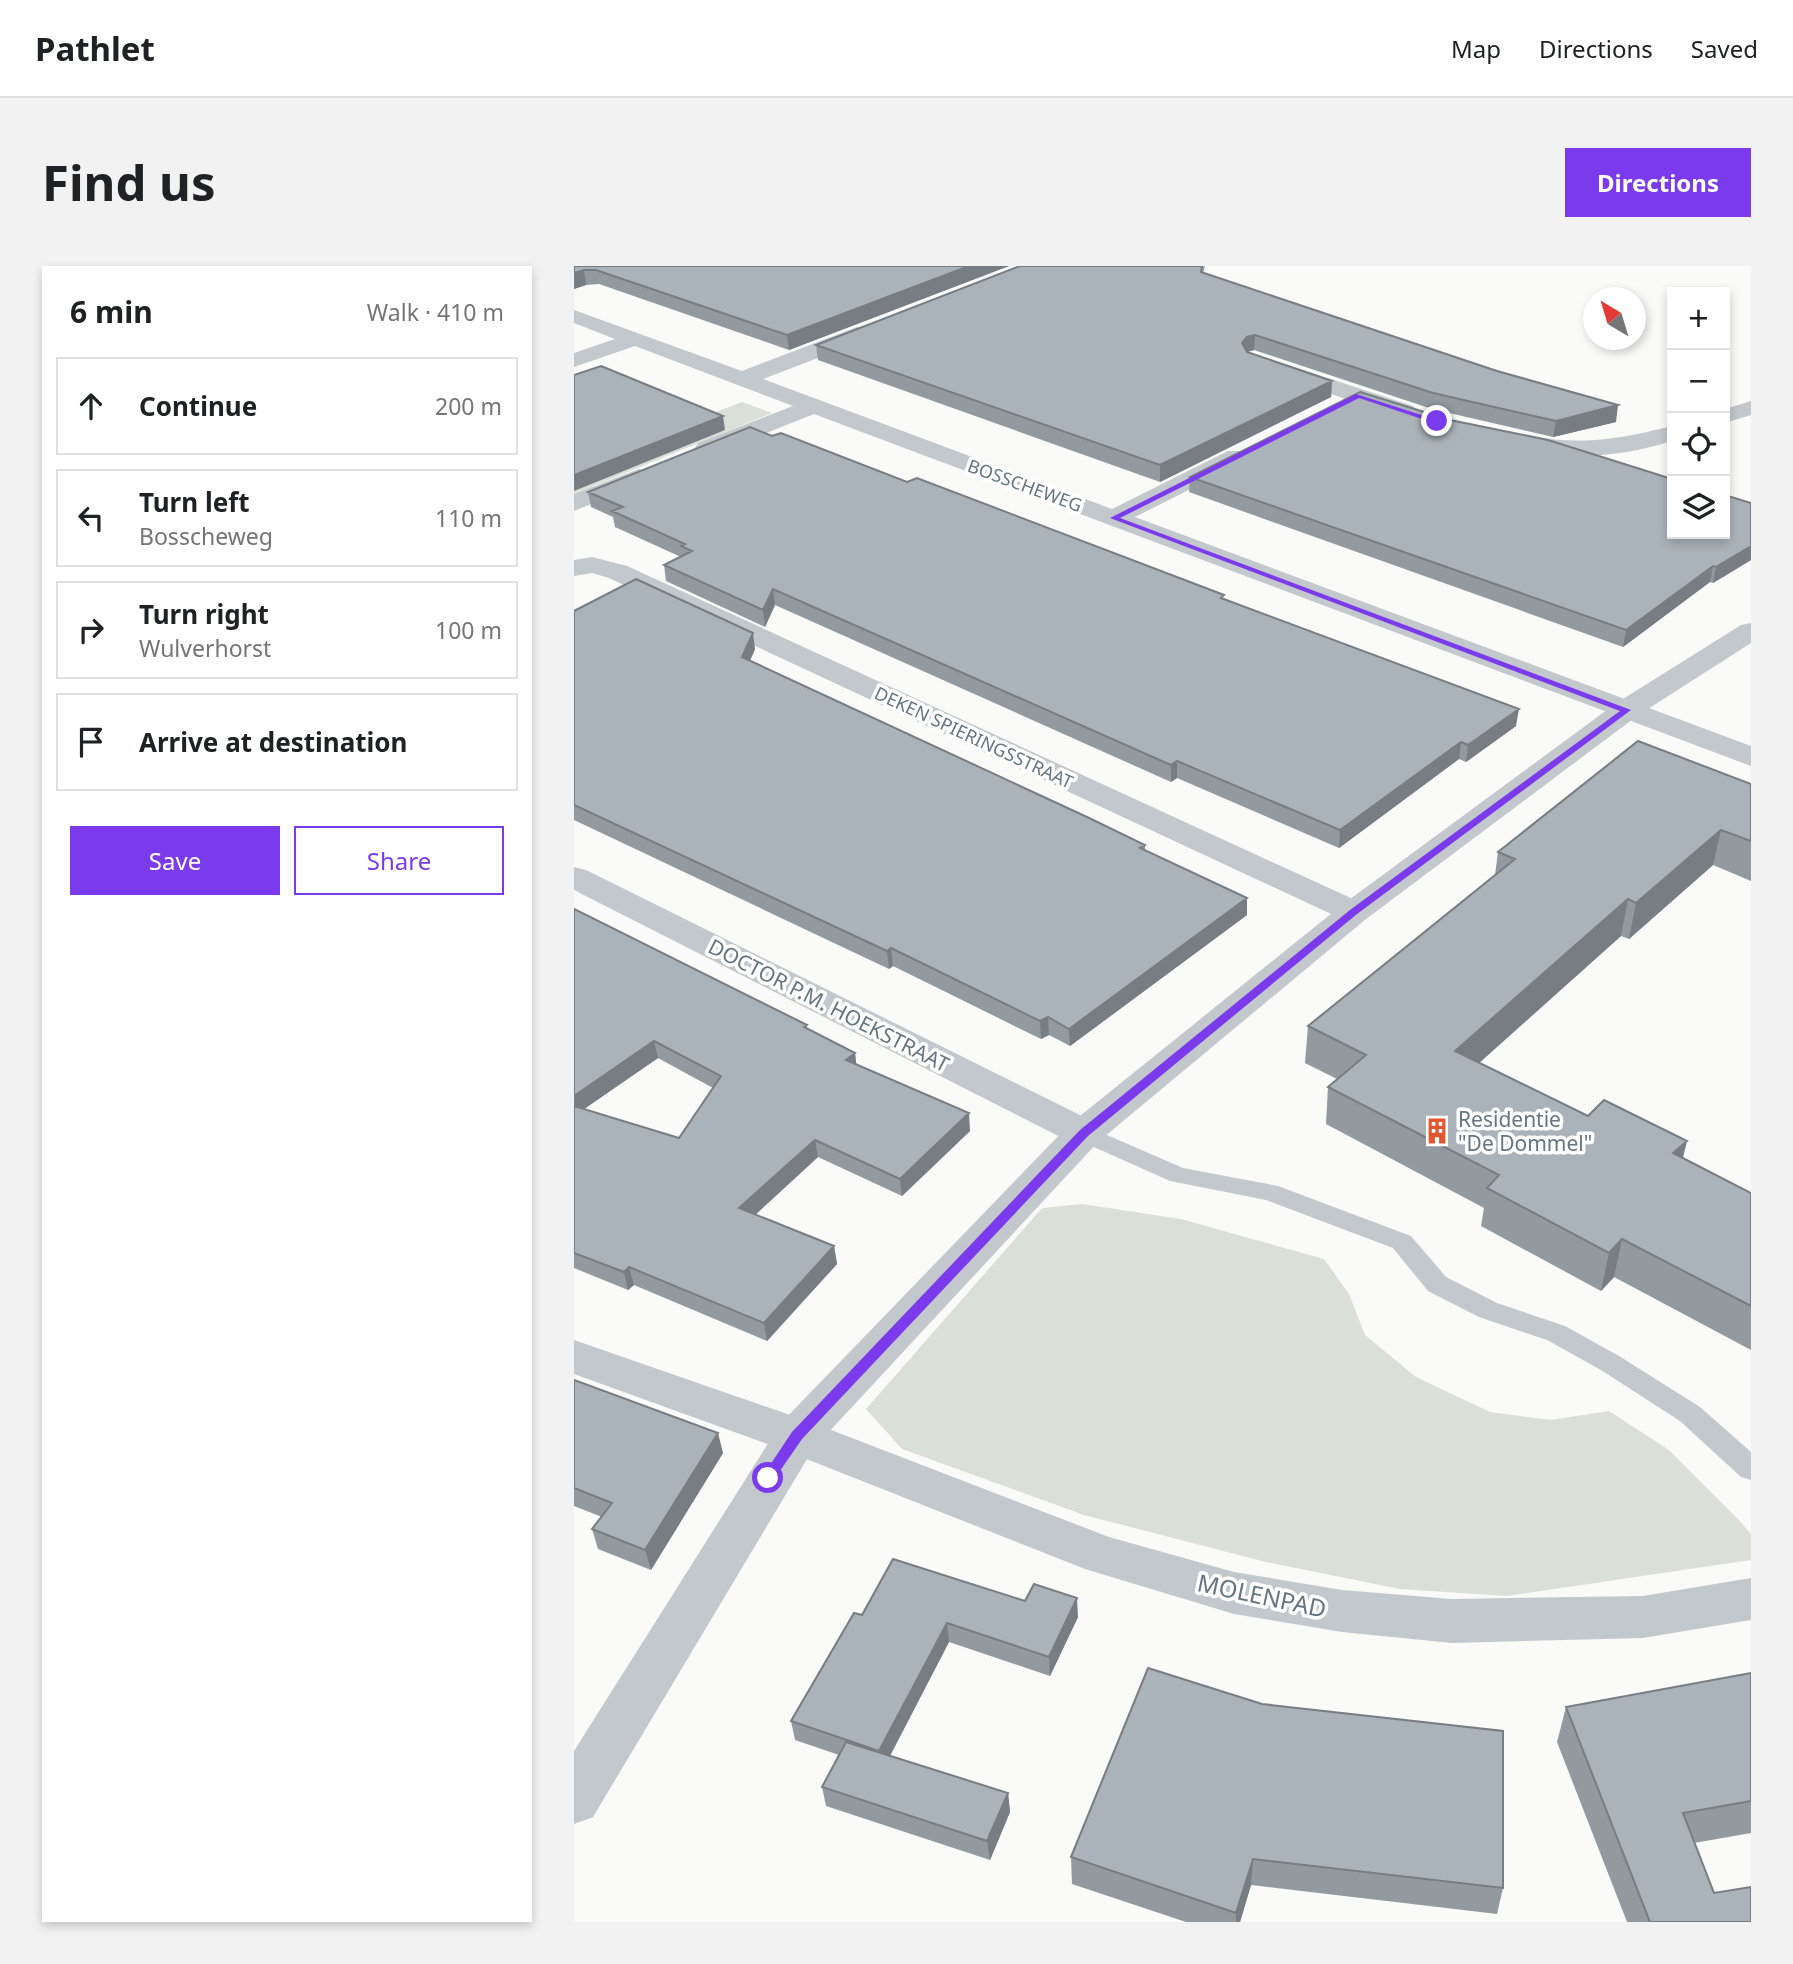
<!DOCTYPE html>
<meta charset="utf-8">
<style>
body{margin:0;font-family:"Noto Sans",sans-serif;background:#f2f2f2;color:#202124}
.controls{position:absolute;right:21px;top:21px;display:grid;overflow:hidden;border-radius:0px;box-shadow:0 4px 10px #0003}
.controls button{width:63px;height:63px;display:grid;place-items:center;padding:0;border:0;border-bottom:2px solid #e0e0e0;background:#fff;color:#202124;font:35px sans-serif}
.compass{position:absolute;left:1009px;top:21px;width:63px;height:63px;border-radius:50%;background:#fff;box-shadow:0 4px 10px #0003;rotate:322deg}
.stop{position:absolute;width:21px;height:21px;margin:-16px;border:5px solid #7c3aed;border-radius:50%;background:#fff}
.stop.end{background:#7c3aed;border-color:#fff;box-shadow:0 2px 7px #0008}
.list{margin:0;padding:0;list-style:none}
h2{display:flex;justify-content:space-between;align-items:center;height:91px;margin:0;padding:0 28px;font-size:30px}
h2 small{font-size:23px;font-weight:400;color:#757577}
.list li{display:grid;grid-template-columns:46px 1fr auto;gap:21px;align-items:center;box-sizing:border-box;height:98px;margin:0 14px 14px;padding:0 14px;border:2px solid #e0e0e0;border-radius:0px}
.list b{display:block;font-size:26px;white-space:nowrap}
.list p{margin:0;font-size:23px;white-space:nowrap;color:#757577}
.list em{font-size:23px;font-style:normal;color:#757577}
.actions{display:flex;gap:14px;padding:21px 28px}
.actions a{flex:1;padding:16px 0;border:2px solid #7c3aed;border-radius:0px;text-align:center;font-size:24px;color:#7c3aed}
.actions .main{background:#7c3aed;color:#fff}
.icon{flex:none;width:38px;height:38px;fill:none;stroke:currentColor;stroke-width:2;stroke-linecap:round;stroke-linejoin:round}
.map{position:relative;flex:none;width:1177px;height:1656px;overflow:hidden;border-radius:0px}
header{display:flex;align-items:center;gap:42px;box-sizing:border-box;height:98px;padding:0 35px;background:#fff;border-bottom:2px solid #e0e0e0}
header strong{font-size:33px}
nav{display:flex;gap:38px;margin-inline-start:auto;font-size:24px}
.intro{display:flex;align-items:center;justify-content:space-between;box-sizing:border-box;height:168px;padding:0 42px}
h1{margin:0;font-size:49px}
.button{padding:18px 32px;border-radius:0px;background:#7c3aed;color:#fff;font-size:24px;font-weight:700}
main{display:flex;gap:42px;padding:0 42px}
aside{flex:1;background:#fff;border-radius:0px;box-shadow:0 4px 10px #0003}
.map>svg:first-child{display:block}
.green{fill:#dadfd7}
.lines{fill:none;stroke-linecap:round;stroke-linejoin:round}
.service{fill:#c3c8cc;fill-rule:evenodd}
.minor{fill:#c3c8cc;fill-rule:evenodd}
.tertiary{fill:#c3c8cc;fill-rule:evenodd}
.wall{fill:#929a9f;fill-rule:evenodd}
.shaded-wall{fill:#777d82}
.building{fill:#aab3b9;stroke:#777d82;stroke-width:2}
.route{fill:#7c3aed}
.labels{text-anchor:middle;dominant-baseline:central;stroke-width:7;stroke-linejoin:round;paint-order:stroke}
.far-street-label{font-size:18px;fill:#657683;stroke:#fff}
.street-label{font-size:21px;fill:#657683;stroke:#fff}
.poi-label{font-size:21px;fill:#657683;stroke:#fff;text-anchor:start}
.near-street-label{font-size:24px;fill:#657683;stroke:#fff}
</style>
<header>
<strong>Pathlet</strong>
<nav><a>Map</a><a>Directions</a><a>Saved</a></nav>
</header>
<div class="intro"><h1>Find us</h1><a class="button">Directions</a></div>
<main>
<aside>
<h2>6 min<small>Walk · 410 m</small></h2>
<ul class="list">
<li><svg class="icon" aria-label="ahead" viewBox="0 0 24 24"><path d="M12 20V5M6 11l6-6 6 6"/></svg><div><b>Continue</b></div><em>200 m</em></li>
<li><svg class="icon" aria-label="left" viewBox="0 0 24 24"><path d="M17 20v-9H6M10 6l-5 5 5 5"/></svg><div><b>Turn left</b><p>Bosscheweg</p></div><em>110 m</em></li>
<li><svg class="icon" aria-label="right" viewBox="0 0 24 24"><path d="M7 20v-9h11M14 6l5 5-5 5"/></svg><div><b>Turn right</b><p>Wulverhorst</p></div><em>100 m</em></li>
<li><svg class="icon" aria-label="arrive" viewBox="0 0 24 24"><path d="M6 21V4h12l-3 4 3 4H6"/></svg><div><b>Arrive at destination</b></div></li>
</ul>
<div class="actions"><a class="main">Save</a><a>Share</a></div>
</aside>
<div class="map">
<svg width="1177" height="1656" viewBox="0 0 1177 1656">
<rect width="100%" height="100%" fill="#fafaf8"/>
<path class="green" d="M168 136 198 147 0 228V201Z
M508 938 607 953 750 993 775 1028 791 1069 842 1111 916 1146 977 1154 1035 1145 1095 1184 1163 1252 1177 1268V1294L933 1330 826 1323 692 1296 510 1249 328 1183 292 1143 468 942Z"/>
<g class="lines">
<path class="service" d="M510 859 609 902 704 920 837 970 872 1011 923 1037 991 1060 1045 1090 1126 1141 1177 1186V1214L1167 1211 1106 1155 1027 1104 973 1074 905 1051 854 1025 819 982 692 934 596 915 502 873 498 867 502 861Z"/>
<path class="minor" d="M0 44 168 105 283 61H299L302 66 299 71 189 113 538 243 654 185H672L675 190 672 195 561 251 1177 480V500L240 148 142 187H124L121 182 124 177 219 140 61 80 0 101V87L41 73 0 57Z
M708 97 839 140 843 145 839 150H823L700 109 697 104Z
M1177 135V149L1151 157V143Z
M1098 160V175C1048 191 997 195 945 182L941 177 945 172 953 170C1012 179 1041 174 1098 160Z
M65 203 74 205 77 210 74 215 0 245V228Z
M18 291 53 300 792 639 797 646 792 653 780 656 768 653 35 312 18 307 0 310V294Z
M0 601 12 604 524 858 530 867 524 876 510 880 496 876 0 624Z
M0 1074 239 1157 535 1271 660 1306 768 1324 878 1333 1069 1330 1177 1312V1354L1069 1372 878 1377 768 1366 660 1348 511 1303 207 1183 0 1108Z"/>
<path class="tertiary" d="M1177 357V377L1063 450 792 653 524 876 239 1183 19 1551 0 1558V1485L207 1157 496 858 768 639 1041 438 1167 359Z"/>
</g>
<path class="wall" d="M0 0H435L215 84 25 18 12 19 0 23Z
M631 0 629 7 1042 156 979 171 858 143 680 84 674 86 758 115 757 131 586 216 244 94 242 79Z
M876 154 1177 237V294L1139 317 1136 316 1049 381 615 226 616 211Z
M198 170 333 216 650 333 942 460 892 496 885 493 765 582 603 512 597 516 201 339 191 361 92 315 90 299 107 291 41 261 39 251 17 241 14 226Z
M0 345 181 383 176 395 571 579V584L673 649 496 780 475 769 467 773 319 700 315 703 0 554Z
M1177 518V615L1139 599 1055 673 1047 670 905 797 1014 850 1109 892 1177 927V1084L1040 1011 1027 1025 907 960 910 942 752 858 754 821 763 813 731 797 734 760 921 609 924 586Z
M0 643 233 759V763L281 787 282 798 396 865 328 930 244 891 181 949 260 980 263 998 193 1075 60 1019 54 1024 0 1002ZM84 792 139 822 105 872 10 843Z
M0 1114 149 1187 77 1304 24 1283 18 1263 28 1251 0 1240Z
M451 1335 504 1351 476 1410 375 1376 316 1490 434 1527 436 1546 416 1594 252 1540 248 1521 265 1489 221 1474 217 1455 288 1349Z
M574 1402 929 1622 923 1648 677 1619 666 1656H612L498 1618 497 1591Z
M1177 1407V1567L1120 1577 1140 1627 1177 1656H1053L983 1476 992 1441Z"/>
<path class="shaded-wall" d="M395 0H435L215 84 213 69Z
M10 4 12 19 0 23V7Z
M681 69 680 84 672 86 668 77 673 71Z
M758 115 757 131 586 216V199Z
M1044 139 1042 156 979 171 982 155Z
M149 150 151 164 0 225V209Z
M1177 280V294L1139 317 1142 301Z
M1139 300 1136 316 1049 381 1052 364Z
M199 323 201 339 191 361 189 344Z
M179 367 181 383 170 407 168 391Z
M945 443 942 460 892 496 894 479Z
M887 476 885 493 765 582 766 564Z
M603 495V512L597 516V499Z
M1147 564 1139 599 1055 673 1062 637Z
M673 632V649L496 780 495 763Z
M1054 633 1047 670 876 823 881 785Z
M317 682 319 700 315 703 313 685Z
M474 751 475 769 467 773 466 755Z
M80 775 84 792 0 850V830Z
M281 787 283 805 272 794Z
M395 847 396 865 328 930 326 913Z
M241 874 244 891 169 960 165 942Z
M1113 875 1104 913 1099 887Z
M1048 973 1040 1011 1027 1025 1035 987Z
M260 980 263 998 193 1075 190 1057Z
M55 1001 60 1019 54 1024 50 1006Z
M144 1167 149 1187 77 1304 71 1284Z
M503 1332 504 1351 476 1410 475 1391Z
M373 1357 375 1376 308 1505 305 1485Z
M434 1527 436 1546 416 1594 413 1575Z
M679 1593 677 1619 666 1656H662V1647Z"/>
<path class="building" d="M0 0H395L213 69 22 4H10L0 7Z
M446 0H628L627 6 923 105 1044 139 982 155 859 127 681 69 673 71 668 77 673 86 758 115 586 199 242 79Z
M27 100 149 150 0 209V109Z
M786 126 876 154 974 174 1098 213V268H1151V229L1177 237V280L1142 301 1139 300 1052 364 616 211Z
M176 161 198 170 207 167 333 216 343 212 650 329 647 332 945 443 894 479 887 476 766 564 603 495 597 499 199 323 189 344 90 299 118 285 107 280 111 278 38 245 49 241 14 226Z
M62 313 179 367 168 391 513 551 571 579 566 582 673 632 495 763 474 751 466 755 317 682 313 685 0 539V345Z
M1064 475 1177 518V575L1147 564 1062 637 1054 633 881 785 1014 850 1030 834 1113 875 1099 887 1177 927V1040L1048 973 1035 987 913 922 925 909 754 821 792 789 734 760 941 593 924 586Z
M0 643 233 759 230 761 281 787 272 794 395 847 326 913 241 874 165 942 260 980 190 1057 55 1001 50 1006 0 987V840L105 872 147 810 80 775 0 830Z
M0 1114 144 1167 71 1284 18 1263 38 1237 0 1222Z
M319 1293 451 1335 460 1318 503 1332 475 1391 373 1357 305 1485 217 1455 280 1347 288 1349Z
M574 1402 688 1438 929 1465V1622L679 1593 662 1647 497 1591Z
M1177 1407V1535L1109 1547 1140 1627 1177 1621V1656H1076L992 1441Z
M272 1476 434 1527 413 1575 248 1521Z"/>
<path class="route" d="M782 128 866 155 860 157 785 132 546 252 1057 444 783 648 514 870 228 1173 199 1215H190V1208L218 1166 506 864 776 644 1046 445 536 252Z"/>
<defs>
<g id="building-bare" transform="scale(2.1)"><path d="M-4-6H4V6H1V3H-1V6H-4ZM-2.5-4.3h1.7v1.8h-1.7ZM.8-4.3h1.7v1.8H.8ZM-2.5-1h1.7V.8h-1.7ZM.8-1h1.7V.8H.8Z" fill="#e4572e" stroke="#fff" stroke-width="2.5" paint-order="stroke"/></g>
</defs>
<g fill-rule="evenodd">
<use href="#building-bare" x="863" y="865"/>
</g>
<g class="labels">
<g class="far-street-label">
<text transform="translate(451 219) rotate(20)">BOSSCHEWEG</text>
<text transform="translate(400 471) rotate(25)">DEKEN SPIERINGSSTRAAT</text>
</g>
<g class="street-label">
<text transform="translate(255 739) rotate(27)">DOCTOR P.M. HOEKSTRAAT</text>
</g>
<g class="poi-label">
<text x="884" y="853">Residentie<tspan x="884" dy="24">"De Dommel"</tspan></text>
</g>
<g class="near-street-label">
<text transform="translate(688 1329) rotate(12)">MOLENPAD</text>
</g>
</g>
</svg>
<div class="controls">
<button>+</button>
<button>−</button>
<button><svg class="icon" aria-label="locate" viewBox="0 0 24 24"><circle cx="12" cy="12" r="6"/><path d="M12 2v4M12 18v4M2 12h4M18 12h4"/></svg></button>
<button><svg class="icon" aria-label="layers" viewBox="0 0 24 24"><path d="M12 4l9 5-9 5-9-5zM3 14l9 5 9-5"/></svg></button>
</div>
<svg class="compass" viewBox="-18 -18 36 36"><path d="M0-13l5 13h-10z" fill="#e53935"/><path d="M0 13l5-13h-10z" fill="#757577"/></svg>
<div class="stop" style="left:194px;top:1212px"></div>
<div class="stop end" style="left:863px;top:155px"></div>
</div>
</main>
